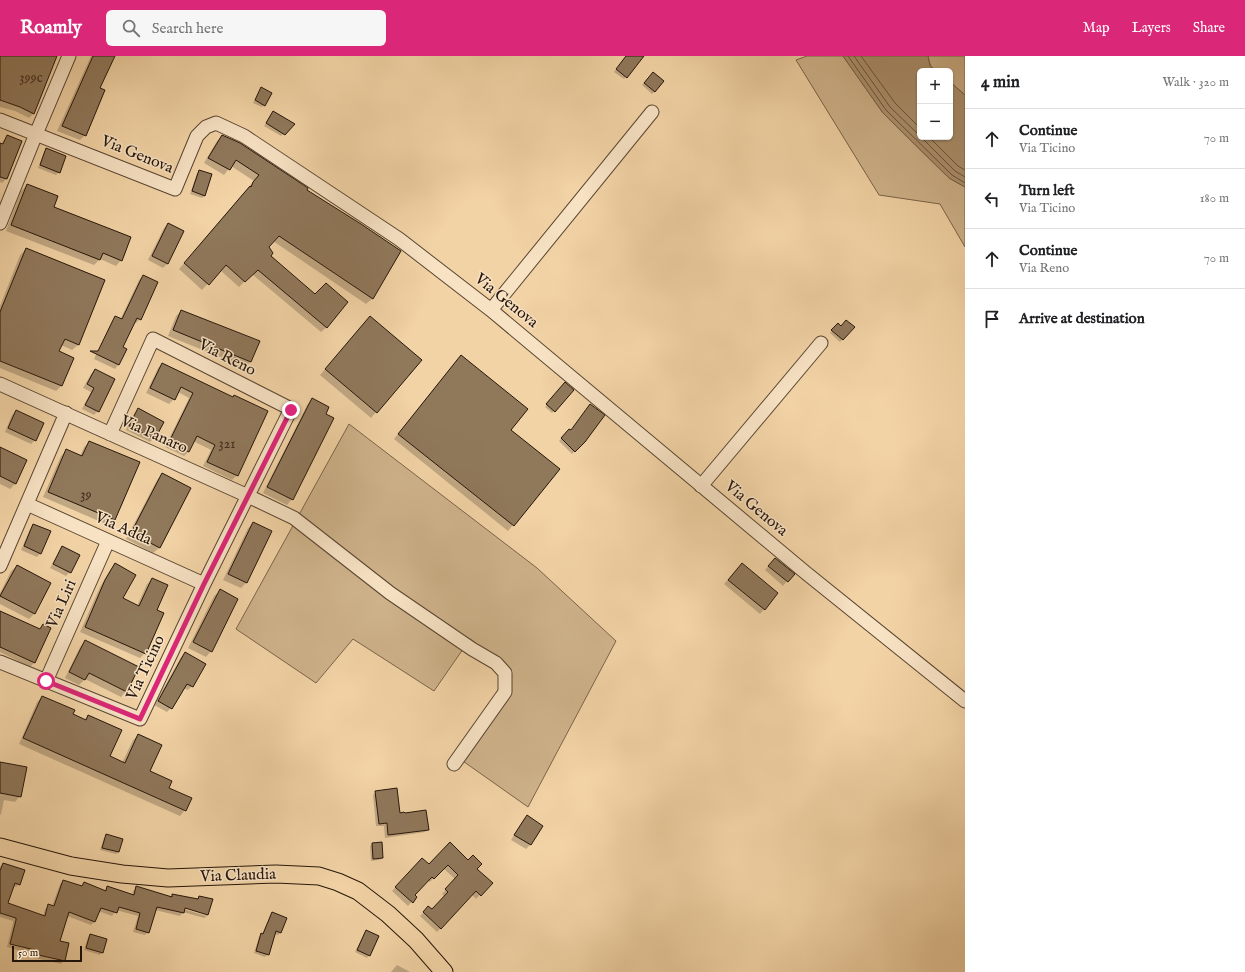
<!DOCTYPE html>
<meta charset="utf-8">
<style>
body{margin:0;font-family:"IM FELL English",serif;background:#f6f6f6;color:#202124}
.controls{position:absolute;right:12px;top:12px;display:grid;overflow:hidden;border-radius:6px;box-shadow:0 1px 3px #0004}
.controls button{width:36px;height:36px;display:grid;place-items:center;padding:0;border:0;border-bottom:1px solid #e0e0e0;background:#fff;color:#202124;font:20px sans-serif}
.scale{position:absolute;left:12px;bottom:10px;width:70px;box-sizing:border-box;padding-left:4px;border:2px solid #26160a;border-top:0;font-size:11px;line-height:14px;white-space:nowrap;color:#26160a;-webkit-text-stroke:3px #f7e2c4;paint-order:stroke}
.stop{position:absolute;width:12px;height:12px;margin:-9px;border:3px solid #db2777;border-radius:50%;background:#fff}
.stop.end{background:#db2777;border-color:#fff;box-shadow:0 1px 4px #0008}
.list{margin:0;padding:0;list-style:none}
h2{display:flex;justify-content:space-between;align-items:center;height:52px;margin:0;padding:0 16px;font-size:17px}
h2 small{font-size:13px;font-weight:400;color:#757577}
.list li{display:grid;grid-template-columns:26px 1fr auto;gap:12px;align-items:center;box-sizing:border-box;height:60px;padding:0 16px;border-top:1px solid #e0e0e0}
.list b{display:block;font-size:15px;white-space:nowrap}
.list p{margin:0;font-size:13px;white-space:nowrap;color:#757577}
.list em{font-size:13px;font-style:normal;color:#757577}
.icon{flex:none;width:22px;height:22px;fill:none;stroke:currentColor;stroke-width:2;stroke-linecap:round;stroke-linejoin:round}
.map{position:relative;flex:none;width:965px;height:916px;overflow:hidden}
header{display:flex;align-items:center;gap:24px;box-sizing:border-box;height:56px;padding:0 20px;background:#db2777;color:#fff}
header strong{font-size:19px}
nav{display:flex;gap:22px;margin-inline-start:auto;font-size:14px}
.search{width:280px;height:36px;background:#f6f6f6;display:flex;align-items:center;gap:10px;box-sizing:border-box;padding:0 14px;border-radius:6px;color:#757577;font-size:15px}
main{display:flex}
aside{flex:1;background:#fff}
.map>svg:first-child{display:block}
.green{fill:#cfb38b;stroke:#7a644a}
.water{fill:#ad9370;stroke:#776147}
.shadow{fill:#0003}
.lines{fill:none;stroke-linecap:round;stroke-linejoin:round}
.shore{stroke:#6a543d;stroke-width:1}
.building{fill:#90785b;stroke:#26160a}
.minor-casing{stroke:#594531;stroke-width:15}
.major-casing{stroke:#26160a;stroke-width:19}
.minor{stroke:#f7e2c4;stroke-width:13}
.major{stroke:#f2d3a5;stroke-width:17}
.route{stroke:#db2777;stroke-width:5}
.labels{text-anchor:middle;dominant-baseline:central;stroke-width:3;stroke-linejoin:round;paint-order:stroke}
.number-label{font-size:14px;fill:#402e1e}
.street-label{font-size:16px;fill:#26160a;stroke:#f7e2c4}
</style>
<header>
<strong>Roamly</strong>
<div class="search"><svg class="icon" aria-label="search" viewBox="0 0 24 24"><circle cx="10" cy="10" r="6"/><path d="M15 15l6 6"/></svg>Search here</div>
<nav><a>Map</a><a>Layers</a><a>Share</a></nav>
</header>
<main>
<div class="map">
<svg width="965" height="916" viewBox="0 0 965 916">
<rect width="100%" height="100%" fill="#f2d3a5"/>
<filter id="stains"><feTurbulence type="fractalNoise" baseFrequency=".005" numOctaves="4"/><feColorMatrix values="0 0 0 0 .2 0 0 0 0 .09 0 0 0 0 .02 0 0 0 .5 -.17"/></filter>
<radialGradient id="worn" r=".72"><stop offset=".6" stop-color="#630" stop-opacity="0"/><stop offset="1" stop-color="#630" stop-opacity=".3"/></radialGradient>
<path class="green" d="M807 0H843L883 57 949 122 965 131V191L940 148 879 139 796 4Z
M928 0H965V39L950 26V15C935 15 931 16 928 0Z
M349 368 537 512 616 585 528 751 460 703 511 613 470 583 434 635 353 583 316 627 236 573Z"/>
<path class="water" d="M843 0H928L930 10 936 15H920V81H950V26L965 39V131L949 122 883 57Z"/>
<path class="shadow" d="M0 0H56L34 57 29 62 15 55 0 51Z
M91 0H114L99 32 85 79 80 84 57 75Z
M626 0H642L624 23 614 16Z
M650 20 655 35 652 38 642 29Z
M261 32 264 49 262 51 253 47Z
M273 56 293 68 281 80 264 70Z
M222 80 400 195 372 243 366 248 273 185 267 191 269 200 327 271 321 276 252 218 239 231 220 214 202 234 179 213 254 125 231 110 224 119 204 107 217 85Z
M7 81 21 86 6 123 2 127 0 126V88L1 89 3 85Z
M47 93 59 116 56 119 38 112 44 96Z
M199 115 205 139 202 142 190 138 197 117Z
M27 129 52 151 121 204 116 210 100 203 94 209 6 175 21 135Z
M168 168 183 175 167 208 163 212 148 204 164 172Z
M26 193 103 225 78 289 72 294 61 289 58 295 61 330 56 335 0 312V250L20 199Z
M143 220 157 226 140 263 136 267 134 266 122 291 126 293 118 309 115 313 94 303 112 265 116 261 120 264 139 224Z
M181 255 251 305 245 311 168 280 176 260Z
M370 261 421 304 371 362 320 319Z
M838 268 841 271H854L840 286 830 277Z
M456 306 510 374 558 413 508 475 394 383Z
M162 308 233 342 237 419 232 424 203 410 211 394 193 385 189 395 184 400 165 391 189 342 178 336 174 343 169 348 146 337 158 312Z
M95 314 98 355 94 359 82 353 91 336 83 332 91 318Z
M565 328 573 334 552 357 545 351Z
M312 343 292 443 287 449 263 437 307 349Z
M138 354 154 382 150 386 126 374 134 358Z
M16 355 35 384 31 388 5 376 12 359Z
M569 374 584 385 572 398 559 385Z
M90 386 138 407 114 464 108 469 43 441 61 400 66 395 80 400 84 391Z
M0 392 16 427 10 433 0 428Z
M162 418 190 433 159 492 153 497 126 483 157 424Z
M253 467 271 475 246 527 241 532 223 524 248 472Z
M34 469 41 497 37 501 21 494 30 473Z
M63 492 78 500 70 516 66 520 50 512 59 496Z
M771 507 793 518 783 530 765 514Z
M115 508 121 543 137 550 147 528 152 523 156 555 145 597 140 602 80 576 100 531 110 514Z
M17 510 50 527 34 558 29 563 0 548V537L11 515Z
M738 512 777 538 760 558 724 528Z
M220 535 211 595 206 601 188 592 214 540Z
M0 556 39 574 43 570 50 573 34 607 30 611 0 596Z
M85 585 126 635 121 641 85 623 79 629 65 622 80 591Z
M185 598 204 608 192 630 188 634 183 632 171 652 167 656 154 649 181 601Z
M42 641 84 664 88 660 109 701 122 707 133 684 138 679 148 716 168 732 185 754 180 760 19 688 37 646Z
M0 707 20 740 15 746 4 744 1 758 0 759Z
M376 736 399 758 428 774 425 776 385 782 384 770H376L373 739Z
M527 760 542 770 530 789 526 793 511 784 523 764Z
M106 779 119 796 116 798 100 794 104 782Z
M381 787 382 802 379 804 371 805 370 790 372 788Z
M450 788 491 827 476 843 472 839 437 876 420 860 429 851 432 855 445 841 442 838 455 823 443 812 430 826 427 824 413 839 416 841 408 850 392 835 422 803 429 810Z
M3 808 19 828 16 831 12 830 7 847 43 860 45 853 49 849 52 850 60 828 63 825 81 831 84 827 104 835 107 831 132 839 133 835 137 831 170 841 173 839 197 844 200 841 208 859H207V858L180 850V852L207 860 204 862 183 856 180 860 155 854 148 876 145 879 133 876 138 860 116 854 112 860 98 855 94 866 91 869 67 860 59 886 64 904 61 908 31 901 32 898 7 891 13 867V865L0 861V811Z
M272 857 286 863 280 877 278 879 274 878 268 898 265 901 254 897 259 881 262 878 270 860Z
M367 875 369 899 367 902 355 896 364 878Z
M91 879 102 896 100 899 84 894 88 881Z
M397 909 410 916H391Z"/>
<g class="lines">
<path class="shore" d="M848 0 886 54 952 119 965 127
M854 0 890 51 920 80
M861 0 895 47 920 72
M921 81 955 115 965 121
M929 81 958 110 965 114"/>
</g>
<path class="building" d="M0 0H57L34 58 20 51 0 44Z
M93 0H115L100 32 105 34 86 80 62 70Z
M626 0H644L627 22 616 13Z
M653 16 664 25 655 36 644 27Z
M261 31 272 37 265 50 255 44Z
M273 55 295 68 285 79 266 67Z
M7 79 22 85 7 123 0 121V87L3 88Z
M222 79 240 87 308 132 307 134 361 168 401 195 373 243 279 180 269 191 273 197 271 200 315 238 326 227 348 246 327 272 258 214 245 226 226 209 209 229 184 207 250 130 251 131 253 126 259 119 236 104 230 114 208 102Z
M46 92 66 100 60 117 40 109Z
M199 114 212 118 205 140 192 135Z
M27 128 58 140 54 151 131 181 122 205 103 197 100 204 11 169Z
M168 167 184 175 168 208 152 200Z
M26 192 105 224 79 289 65 283 59 295 74 302 62 330 0 305V256Z
M143 219 158 226 141 264 137 262 123 291 127 293 119 309 90 295H98L115 260 122 263Z
M181 254 260 285 251 306 173 274Z
M370 260 422 304 377 357 325 313Z
M846 264 855 271 843 284 831 274 838 267 841 270Z
M461 299 528 353 511 374 560 413 514 470 398 378Z
M162 307 233 341 234 339 268 355 238 420 207 406 215 389 197 380 189 396 169 386 193 337 181 331 175 344 150 332Z
M95 313 115 323 99 356 85 349 94 332 87 328Z
M565 326 574 334 555 356 546 348Z
M312 342 329 351 326 358 334 362 293 444 267 431Z
M590 348 605 359 585 386 575 396 561 382 569 373 571 374Z
M138 352 164 366 155 383 129 370Z
M16 354 44 367 36 385 8 372Z
M89 385 140 406 115 464 48 436 66 393 82 400Z
M0 391 27 404 16 428 0 420Z
M162 417 191 432 160 492 131 477Z
M253 466 272 475 247 527 228 518Z
M33 468 51 475 41 498 24 490Z
M62 490 80 499 71 517 53 508Z
M775 502 795 518 788 526 768 510Z
M115 507 136 519 123 542 139 550 152 522 168 529 157 554 164 557 146 598 85 571 105 524Z
M742 507 778 537 765 554 728 524Z
M17 509 51 527 35 558 0 540Z
M220 533 238 543 212 596 193 586Z
M0 555 40 573 43 568 51 572 35 607 0 591Z
M85 584 139 611 127 636 89 617 85 624 69 616Z
M185 596 206 608 193 631 187 628 172 653 158 645Z
M42 640 75 654 73 658 86 664 88 659 122 674 110 700 125 707 138 678 162 689 150 715 172 725 169 732 192 742 186 755 23 682Z
M0 706 27 711 21 741 0 737Z
M397 732 400 757 404 756 405 757 426 754 429 774 388 779 387 767 379 768 375 735Z
M527 759 543 770 531 789 514 779Z
M106 778 123 783 119 796 102 792Z
M382 786 383 802 373 803 372 787Z
M450 786 468 804 473 799 482 808 477 813 493 827 481 840 476 835 441 873 423 856 428 850 432 853 448 836 445 833 458 819 448 809 434 823 432 821 415 839 417 841 413 847 395 831 422 802 429 808Z
M3 807 25 814 20 829 15 827 8 847 45 860 48 848 54 850 63 824 82 830 84 826 106 835 107 830 134 839 136 830 172 841V838L198 843 199 840 213 843 208 859 185 852 184 857 157 851 149 877 136 873 140 857 119 851 117 857 101 852 95 866 69 856 60 885 69 887 65 905 34 898 35 894 10 888 16 864V862L0 857V815Z
M272 856 287 862 281 877 276 875 269 899 256 895 261 877 263 878Z
M366 874 379 880 370 900 357 894Z
M90 878 107 883 103 897 86 892Z"/>
<g class="lines">
<g class="minor-casing">
<path id="minor" d="M0 64 175 133 197 80 206 71 216 67 244 80 399 183 491 254 806 517 965 645
M0 167 36 78 69 0
M491 254 652 56
M0 328 248 440 294 462 390 537 472 593 496 607 505 617V636L454 708
M701 430 821 287
M27 448 204 528
M0 510 66 357
M0 606 140 663 204 528 291 353 153 283 110 378
M46 625 108 485"/>
</g>
<g class="major-casing">
<path id="major" d="M0 791 71 810 122 818 168 822 276 818 319 820 338 826 358 835 388 858 416 884 444 916"/>
</g>
<use href="#minor" class="minor"/>
<use href="#major" class="major"/>
</g>
<g class="lines">
<path class="route" d="M46 625 140 663 204 528 291 354"/>
</g>
<g class="labels">
<g class="number-label">
<text x="31" y="22">399c</text>
<text x="227" y="388">321</text>
<text x="86" y="439">39</text>
</g>
<g class="street-label">
<text transform="translate(137 99) rotate(22)">Via Genova</text>
<text transform="translate(506 245) rotate(39)">Via Genova</text>
<text transform="translate(227 302) rotate(27)">Via Reno</text>
<text transform="translate(154 379) rotate(24)">Via Panaro</text>
<text transform="translate(756 453) rotate(40)">Via Genova</text>
<text transform="translate(123 473) rotate(24)">Via Adda</text>
<text transform="translate(62 548) rotate(-66)">Via Liri</text>
<text transform="translate(146 612) rotate(-65)">Via Ticino</text>
<text transform="translate(238 820) rotate(-2)">Via Claudia</text>
</g>
</g>
<rect width="100%" height="100%" filter="url(#stains)"/>
<rect width="100%" height="100%" fill="url(#worn)"/>
</svg>
<div class="controls">
<button>+</button>
<button>−</button>
</div>
<div class="scale">50 m</div>
<div class="stop" style="left:46px;top:625px"></div>
<div class="stop end" style="left:291px;top:354px"></div>
</div>
<aside>
<h2>4 min<small>Walk · 320 m</small></h2>
<ul class="list">
<li><svg class="icon" aria-label="ahead" viewBox="0 0 24 24"><path d="M12 20V5M6 11l6-6 6 6"/></svg><div><b>Continue</b><p>Via Ticino</p></div><em>70 m</em></li>
<li><svg class="icon" aria-label="left" viewBox="0 0 24 24"><path d="M17 20v-9H6M10 6l-5 5 5 5"/></svg><div><b>Turn left</b><p>Via Ticino</p></div><em>180 m</em></li>
<li><svg class="icon" aria-label="ahead" viewBox="0 0 24 24"><path d="M12 20V5M6 11l6-6 6 6"/></svg><div><b>Continue</b><p>Via Reno</p></div><em>70 m</em></li>
<li><svg class="icon" aria-label="arrive" viewBox="0 0 24 24"><path d="M6 21V4h12l-3 4 3 4H6"/></svg><div><b>Arrive at destination</b></div></li>
</ul>
</aside>
</main>
